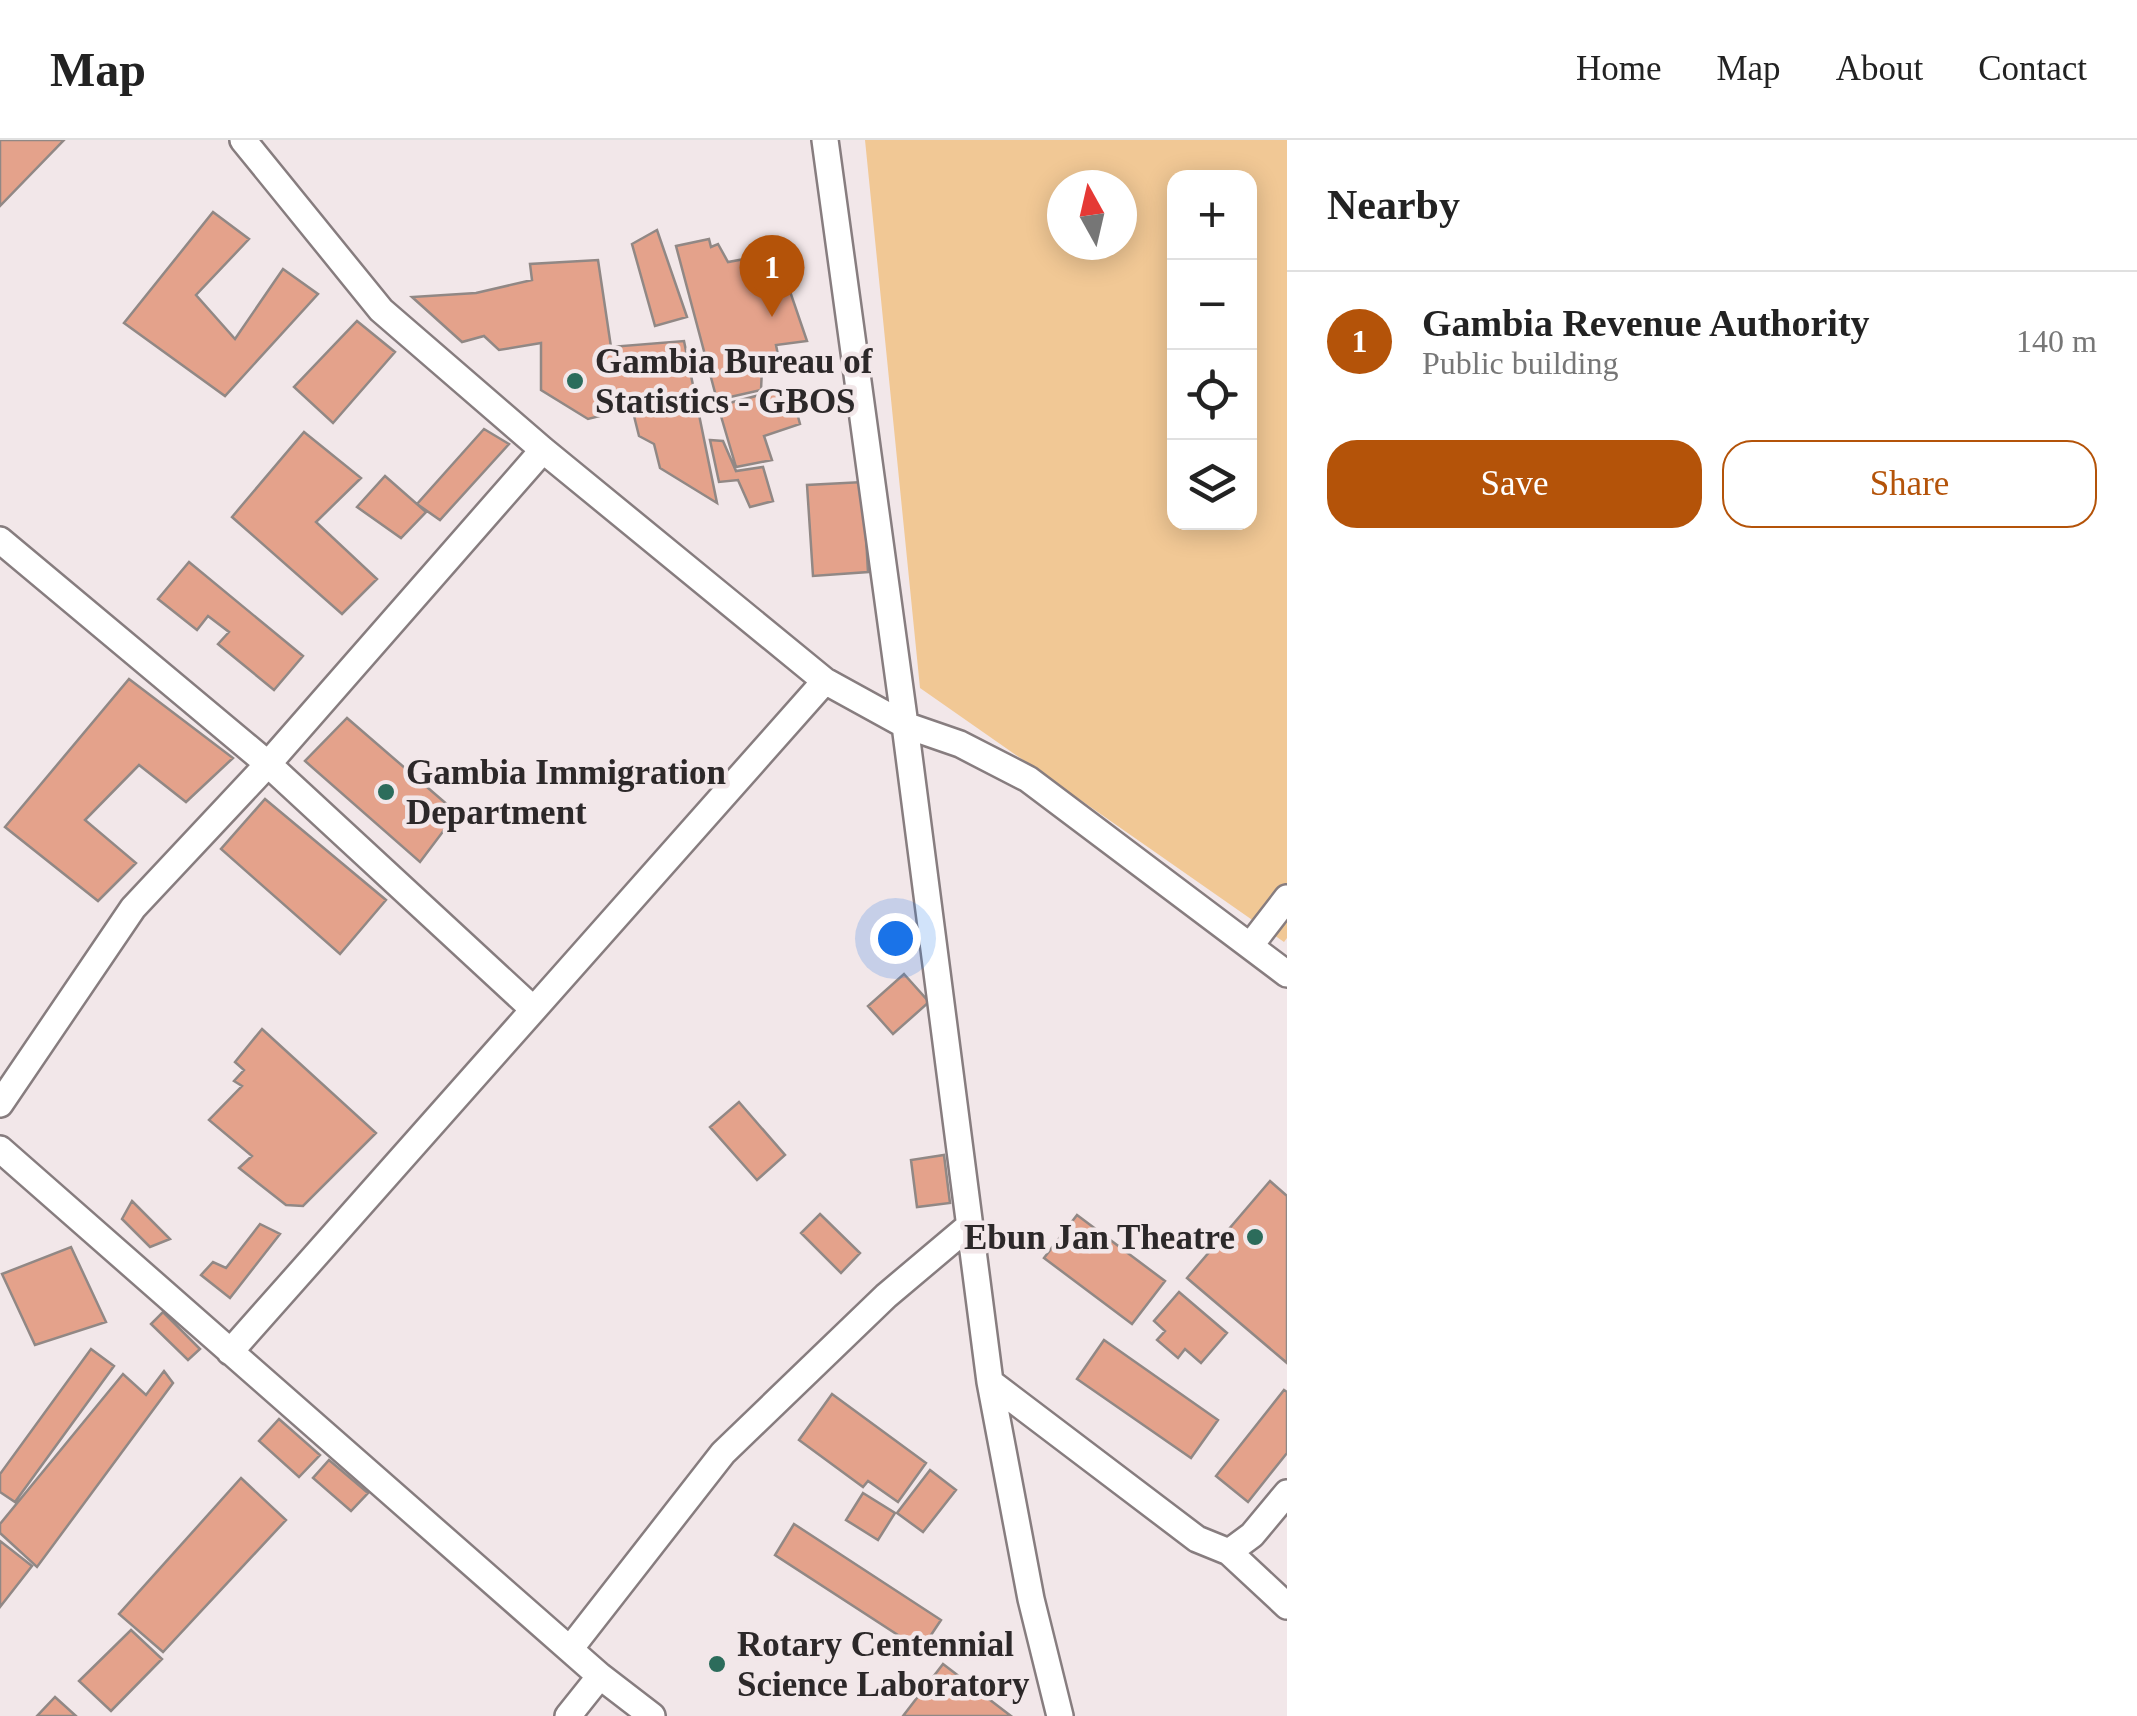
<!DOCTYPE html>
<meta charset="utf-8">
<style>
body{margin:0;font-family:"Times New Roman",serif;background:#f2f2f2;color:#222}
.controls{position:absolute;right:30px;top:30px;display:grid;overflow:hidden;border-radius:20px;box-shadow:0 5px 25px #0003}
.controls button{width:90px;height:90px;display:grid;place-items:center;padding:0;border:0;border-bottom:2px solid #e0e0e0;background:#fff;color:#222;font:50px sans-serif}
.compass{position:absolute;left:1047px;top:30px;width:90px;height:90px;border-radius:50%;background:#fff;box-shadow:0 5px 25px #0003;rotate:352deg}
.you{position:absolute;left:895px;top:798px;width:35px;height:35px;margin:-25px;border:8px solid #fff;border-radius:50%;background:#1a73e8;box-shadow:0 0 0 15px #1a73e833}
.badge{display:grid;place-items:center;width:65px;height:65px;border-radius:50%;background:#b45309;color:#fff;font-size:32px;font-weight:700}
.pin{position:absolute;translate:-50% -82px;filter:drop-shadow(0 2px 5px #0008)}
.pin::after{content:'';position:absolute;top:52px;width:35px;height:30px;background:inherit;clip-path:polygon(0 0,100% 0,50% 100%)}
.list{margin:0;padding:0;list-style:none}
h2{display:flex;justify-content:space-between;align-items:center;height:130px;margin:0;padding:0 40px;font-size:42px}
h2 small{font-size:32px;font-weight:400;color:#767676}
.list li{display:grid;grid-template-columns:65px 1fr auto;gap:30px;align-items:center;box-sizing:border-box;height:140px;padding:0 40px;border-top:2px solid #e0e0e0}
.list b{display:block;font-size:38px;white-space:nowrap}
.list p{margin:0;font-size:32px;white-space:nowrap;color:#767676}
.list em{font-size:32px;font-style:normal;color:#767676}
.actions{display:flex;gap:20px;padding:30px 40px}
.actions a{flex:1;padding:22px 0;border:2px solid #b45309;border-radius:30px;text-align:center;font-size:35px;color:#b45309}
.actions .main{background:#b45309;color:#fff}
.icon{flex:none;width:55px;height:55px;fill:none;stroke:currentColor;stroke-width:2;stroke-linecap:round;stroke-linejoin:round}
.map{position:relative;flex:none;width:1287px;height:1576px;overflow:hidden}
header{display:flex;align-items:center;gap:60px;box-sizing:border-box;height:140px;padding:0 50px;background:#fff;border-bottom:2px solid #e0e0e0}
header strong{font-size:48px}
nav{display:flex;gap:55px;margin-inline-start:auto;font-size:35px}
main{display:flex}
aside{flex:1;background:#fff}
.map>svg:first-child{display:block}
.green{fill:#f1c895;fill-rule:evenodd}
.building{fill:#e4a28b;stroke:#918885;stroke-width:2.5}
.lines{fill:none;stroke-linecap:round;stroke-linejoin:round}
.minor-casing{stroke:#877d7f;stroke-width:30}
.minor{stroke:#fff;stroke-width:25}
.poi-dot{fill:#2c6c5b;stroke:#f2e7e9;stroke-width:4}
.labels{text-anchor:middle;dominant-baseline:central;stroke-width:9;stroke-linejoin:round;paint-order:stroke}
.poi-label{font-size:35px;font-weight:bold;fill:#2c2829;stroke:#f2e7e9;text-anchor:start}
</style>
<header>
<strong>Map</strong>
<nav><a>Home</a><a>Map</a><a>About</a><a>Contact</a></nav>
</header>
<main>
<div class="map">
<svg width="1287" height="1576" viewBox="0 0 1287 1576">
<rect width="100%" height="100%" fill="#f2e7e9"/>
<path class="green" d="M865 0H1287V798L1284 802 920 548ZM1174 38H1250V382H1174ZM1062 45H1122V105H1062Z"/>
<path class="building" d="M0 0H64L0 66Z
M213 72 249 99 196 155 235 199 283 129 318 154 225 256 124 183Z
M657 90 687 177 655 186 632 104Z
M709 99 711 107 718 104 728 122 750 118 753 134 781 125 807 201 776 205 780 225 762 228 761 250 717 260 676 106Z
M598 120 611 207 684 201 717 363 660 328 654 304 639 296 632 268 588 279 541 250V203L499 210 484 196 462 202 412 157 476 153 532 140 530 124Z
M357 181 395 212 333 283 294 247Z
M790 247 800 284 764 296 772 320 736 327 718 266Z
M484 289 509 304 440 380 417 364Z
M304 292 361 338 316 382 377 439 342 474 232 377Z
M710 300 723 301 736 331 763 327 773 361 750 367 738 340 719 342Z
M385 336 426 372 401 398 357 367Z
M863 342 868 432 813 436 807 345Z
M189 422 303 516 274 550 218 504 229 492 208 476 197 490 158 459Z
M129 539 233 618 186 662 139 625 85 680 136 723 98 761 5 687Z
M347 578 457 673 420 722 305 621Z
M265 659 386 760 340 814 221 709Z
M904 834 929 862 893 894 868 866Z
M262 889 376 993 303 1066 286 1065 239 1028 252 1016 209 980 242 946 234 941 244 930 235 922Z
M739 962 785 1015 757 1040 710 987Z
M944 1015 950 1063 917 1067 911 1020Z
M1270 1041 1287 1056V1223L1187 1138Z
M132 1061 170 1099 150 1107 122 1079Z
M820 1074 860 1113 841 1133 801 1093Z
M1077 1075 1165 1141 1132 1184 1044 1118Z
M260 1084 280 1094 230 1158 201 1135 213 1122 226 1128Z
M71 1107 106 1182 35 1205 2 1134Z
M1179 1152 1227 1193 1201 1223 1185 1209 1178 1218 1157 1200 1165 1191 1154 1181Z
M163 1172 200 1209 188 1220 151 1184Z
M1104 1200 1218 1280 1191 1318 1077 1239Z
M91 1209 114 1226 15 1362 0 1352V1334Z
M164 1231 173 1243 37 1427 0 1393V1384L123 1234 146 1255Z
M1284 1250 1287 1252V1313L1248 1362 1216 1336Z
M832 1254 926 1323 898 1362 868 1341 863 1347 799 1300Z
M279 1279 320 1315 299 1337 259 1301Z
M329 1320 368 1353 351 1371 313 1338Z
M930 1330 956 1350 923 1392 897 1373Z
M241 1338 286 1380 163 1512 119 1474Z
M863 1353 895 1373 878 1400 846 1380Z
M794 1384 941 1480 921 1510 775 1415Z
M0 1401 32 1426 0 1467Z
M131 1490 162 1519 111 1571 79 1541Z
M943 1524 1011 1576H903Z
M55 1557 76 1576H37Z"/>
<g class="lines">
<g class="minor-casing">
<path id="minor" d="M243 0 381 170 543 310 825 541 905 585 960 604 1028 639 1287 834
M825 0 905 585 990 1242 1031 1459 1060 1576
M0 400 268 624 533 869
M1250 806 1287 758
M0 964 133 768 268 624 543 310
M0 1009 600 1536 652 1576
M230 1212 825 541
M990 1242 1197 1399 1229 1412 1252 1395 1287 1353
M1229 1412 1287 1466
M570 1509 723 1313 886 1156 969 1086
M568 1576 600 1536"/>
</g>
<use href="#minor" class="minor"/>
</g>
<g class="poi-dot">
<circle cx="575" cy="241" r="10"/>
<circle cx="386" cy="652" r="10"/>
<circle cx="1255" cy="1097" r="10"/>
<circle cx="717" cy="1524" r="10"/>
</g>
<g class="labels">
<g class="poi-label">
<text x="595" y="221">Gambia Bureau of<tspan x="595" dy="40">Statistics - GBOS</tspan></text>
<text x="406" y="632">Gambia Immigration<tspan x="406" dy="40">Department</tspan></text>
<text x="1235" y="1097" text-anchor="end">Ebun Jan Theatre</text>
<text x="737" y="1504">Rotary Centennial<tspan x="737" dy="40">Science Laboratory</tspan></text>
</g>
</g>
</svg>
<div class="controls">
<button>+</button>
<button>−</button>
<button><svg class="icon" aria-label="locate" viewBox="0 0 24 24"><circle cx="12" cy="12" r="6"/><path d="M12 2v4M12 18v4M2 12h4M18 12h4"/></svg></button>
<button><svg class="icon" aria-label="layers" viewBox="0 0 24 24"><path d="M12 4l9 5-9 5-9-5zM3 14l9 5 9-5"/></svg></button>
</div>
<svg class="compass" viewBox="-18 -18 36 36"><path d="M0-13l5 13h-10z" fill="#e53935"/><path d="M0 13l5-13h-10z" fill="#767676"/></svg>
<div class="you"></div>
<div class="pin badge" style="left:772px;top:177px">1</div>
</div>
<aside>
<h2>Nearby<small></small></h2>
<ul class="list">
<li><span class="badge">1</span><div><b>Gambia Revenue Authority</b><p>Public building</p></div><em>140 m</em></li>
</ul>
<div class="actions"><a class="main">Save</a><a>Share</a></div>
</aside>
</main>
